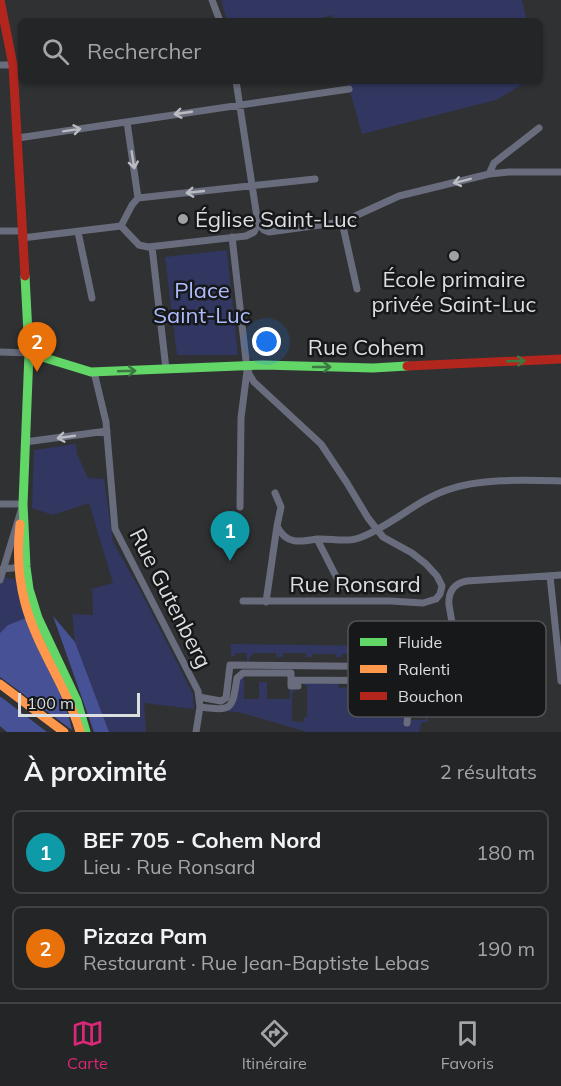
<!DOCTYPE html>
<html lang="fr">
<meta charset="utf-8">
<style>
body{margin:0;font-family:Mulish,sans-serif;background:#303132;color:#f1f3f6}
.scale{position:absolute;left:18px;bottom:15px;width:122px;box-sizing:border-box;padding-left:6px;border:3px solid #dddee0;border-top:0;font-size:16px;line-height:21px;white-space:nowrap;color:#dddee0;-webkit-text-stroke:4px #17181a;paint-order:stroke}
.you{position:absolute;left:267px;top:342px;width:21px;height:21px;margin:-15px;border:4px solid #fff;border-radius:50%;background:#1a73e8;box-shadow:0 0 0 9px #1a73e833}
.badge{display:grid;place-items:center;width:39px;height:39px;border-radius:50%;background:#db2777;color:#fff;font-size:20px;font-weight:700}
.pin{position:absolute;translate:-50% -50px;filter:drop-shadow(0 2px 3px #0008)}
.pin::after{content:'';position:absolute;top:32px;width:21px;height:18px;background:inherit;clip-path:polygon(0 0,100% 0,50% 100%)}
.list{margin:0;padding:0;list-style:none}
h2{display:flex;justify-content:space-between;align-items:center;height:78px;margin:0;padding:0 24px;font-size:26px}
h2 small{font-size:20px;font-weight:400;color:#a3a5a7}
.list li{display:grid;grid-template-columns:39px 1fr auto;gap:18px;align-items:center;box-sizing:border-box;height:84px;margin:0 12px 12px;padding:0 12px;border:2px solid #414243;border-radius:9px}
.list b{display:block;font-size:22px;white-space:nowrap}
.list p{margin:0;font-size:20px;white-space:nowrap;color:#a3a5a7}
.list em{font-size:20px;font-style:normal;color:#a3a5a7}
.icon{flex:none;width:33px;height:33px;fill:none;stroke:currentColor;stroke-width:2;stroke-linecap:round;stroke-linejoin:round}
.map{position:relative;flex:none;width:561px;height:732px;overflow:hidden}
.search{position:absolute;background:#242526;box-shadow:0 2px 4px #0004;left:18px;right:18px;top:18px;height:66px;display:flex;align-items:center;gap:15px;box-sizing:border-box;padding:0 21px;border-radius:9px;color:#a3a5a7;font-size:22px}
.sheet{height:270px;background:#242526}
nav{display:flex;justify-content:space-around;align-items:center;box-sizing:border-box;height:84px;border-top:2px solid #414243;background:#242526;font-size:16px;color:#a3a5a7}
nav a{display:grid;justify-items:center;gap:3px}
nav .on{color:#db2777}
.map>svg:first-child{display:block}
.green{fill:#313760}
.forest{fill:#475196}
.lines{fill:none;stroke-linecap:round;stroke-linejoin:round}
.street{stroke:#686c7c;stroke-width:7}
.fast{stroke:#63d668;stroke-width:9}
.slow{stroke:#ff974d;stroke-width:9}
.jam{stroke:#b3261e;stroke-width:9}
.oneway{stroke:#babcc2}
.oneway2{stroke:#3d7741}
.poi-dot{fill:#a0a1a3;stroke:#17181a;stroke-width:2}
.labels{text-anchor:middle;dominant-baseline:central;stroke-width:5;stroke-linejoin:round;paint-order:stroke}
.poi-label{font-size:22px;fill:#dddee0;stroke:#17181a;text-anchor:start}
.park-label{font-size:22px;fill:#aebcfe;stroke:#17181a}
.street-label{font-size:22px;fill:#dddee0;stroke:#17181a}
.key{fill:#17181a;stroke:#525355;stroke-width:1.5}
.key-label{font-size:16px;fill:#dddee0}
</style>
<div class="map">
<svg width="561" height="732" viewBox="0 0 561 732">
<rect width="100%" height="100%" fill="#303133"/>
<path class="green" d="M221 0H522L527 21H334L332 15 313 21H227Z
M347 81H528L496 100 362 134Z
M227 250 238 355H177L165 257Z
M76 444 77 454 88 478 104 479 113 542 140 590 193 694 194 709 144 703 146 732H109L75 642 72 614 93 615 92 589 113 583 89 503 53 515 32 508 34 450Z
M0 576 16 580 26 618 8 625 0 633Z
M231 644 453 647V658L444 661 442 653 431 655V658H425V655L402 654 401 658H396L395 654H372V658H366L365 654H342V657H336V654H312V657H306V653H283L282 657H276V653H253L252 656 249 657V664H247V653H235V656H231Z
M244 674V699H259V682H267V699H290V687H292V690L298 691 292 692V721L304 722V717H307V685H304V681H338L339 688 352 687V683L365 681V684H355L354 689H348V701H354V704L360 707 365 705 367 690V709L372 710 373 714 384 712 385 685 371 684V681L422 682V686L398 685V712H411V720H425L427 714 428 722H422L419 732H307L242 713 219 710 225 709 237 680Z"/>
<path class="forest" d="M53 616 75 642 109 732H94Z
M26 618C44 654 64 690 72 730L0 677V633L8 625Z
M0 697H1L47 732H7L0 726Z"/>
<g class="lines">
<path class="street" d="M212 0 220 21
M0 65H13
M236 81 258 224
M127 122 138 198
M18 138 349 89
M489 174 494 163 539 128
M138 198 315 179
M342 222 357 289
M258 224 264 230 269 232 342 222 399 196 489 174 509 172H561
M121 226 139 245 148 247 246 236 254 232 258 224
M121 226 132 205 138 198
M0 231H22
M78 232 92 298
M232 237 246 360 249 374 254 382 321 444 347 483 368 518 383 537 412 553 426 564 437 576 442 586 440 594 436 599 423 603 391 601H243
M22 238 121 226
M152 247 166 369
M0 352 29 353
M94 372 106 422 115 529 198 691 200 707 196 732
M25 442 107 431
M275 493 281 507 277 526
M0 504H23L0 580
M240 507 241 418 247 371
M317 539C330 538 346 543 359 538 390 527 415 501 447 490 480 478 526 480 561 481
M2 569 24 567
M550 576 561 681
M266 602 277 526C286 545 300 542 317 539L341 586
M442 670 460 666
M291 680V686H298
M393 681 396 713H413V706
M463 686 449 605C448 592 454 583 467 581L561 575
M199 697 221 701 226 698 230 665 432 667 444 665 446 673 433 675 434 678H425V681L291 680V673H243L237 678C232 710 233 711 200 707
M407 723 408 713"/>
<path class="fast" d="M25 276 29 353 23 504 26 567 29 589 38 618 77 701 86 732
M29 353 91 372 263 365 373 368 407 366"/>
<path class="slow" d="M20 524C17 551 18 577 25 603 37 648 67 687 80 732
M0 684 64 732"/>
<path class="jam" d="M0 0 13 65 25 276
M407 366 561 359"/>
</g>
<defs><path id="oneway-shaft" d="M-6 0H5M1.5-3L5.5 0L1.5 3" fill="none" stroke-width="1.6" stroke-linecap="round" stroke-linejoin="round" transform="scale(1.5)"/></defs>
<g class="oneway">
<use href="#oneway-shaft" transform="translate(183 113) rotate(172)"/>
<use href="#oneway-shaft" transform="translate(72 130) rotate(-9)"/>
<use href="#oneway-shaft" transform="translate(133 160) rotate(81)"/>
<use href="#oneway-shaft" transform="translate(462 181) rotate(166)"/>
<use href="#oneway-shaft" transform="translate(195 192) rotate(174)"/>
<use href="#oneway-shaft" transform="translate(66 437) rotate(172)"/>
</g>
<g class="oneway2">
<use href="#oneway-shaft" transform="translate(516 361) rotate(-2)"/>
<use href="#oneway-shaft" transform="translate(322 367)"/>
<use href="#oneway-shaft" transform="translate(127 371) rotate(-2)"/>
</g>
<g class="poi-dot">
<circle cx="183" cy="219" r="6"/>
<circle cx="454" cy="256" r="6"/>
</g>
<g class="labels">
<g class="poi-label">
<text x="195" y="219">Église Saint-Luc</text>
<text x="454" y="279" text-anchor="middle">École primaire<tspan x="454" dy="25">privée Saint-Luc</tspan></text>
</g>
<g class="park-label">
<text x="202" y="290">Place<tspan x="202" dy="25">Saint-Luc</tspan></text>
</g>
<g class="street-label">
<text x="366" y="347">Rue Cohem</text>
<text x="355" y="584">Rue Ronsard</text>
<text transform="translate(171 598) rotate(63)">Rue Gutenberg</text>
</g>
</g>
<rect x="348" y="621" width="198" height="96" rx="9" class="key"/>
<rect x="360" y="638" width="27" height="8" fill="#63d668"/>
<rect x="360" y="665" width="27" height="8" fill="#ff974d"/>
<rect x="360" y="692" width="27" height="8" fill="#b3261e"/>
<g class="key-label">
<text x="398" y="648">Fluide</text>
<text x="398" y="675">Ralenti</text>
<text x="398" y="702">Bouchon</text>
</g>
</svg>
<div class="scale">100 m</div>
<div class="you"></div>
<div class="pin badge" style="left:230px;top:561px;background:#0f9aa8">1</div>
<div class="pin badge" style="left:37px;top:372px;background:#e8710a">2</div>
<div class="search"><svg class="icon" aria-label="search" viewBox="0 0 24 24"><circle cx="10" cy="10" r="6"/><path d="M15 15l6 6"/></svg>Rechercher</div>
</div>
<section class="sheet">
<h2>À proximité<small>2 résultats</small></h2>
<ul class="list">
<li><span class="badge" style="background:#0f9aa8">1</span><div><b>BEF 705 - Cohem Nord</b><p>Lieu · Rue Ronsard</p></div><em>180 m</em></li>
<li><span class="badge" style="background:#e8710a">2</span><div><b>Pizaza Pam</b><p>Restaurant · Rue Jean-Baptiste Lebas</p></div><em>190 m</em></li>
</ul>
</section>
<nav>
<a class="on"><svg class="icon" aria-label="map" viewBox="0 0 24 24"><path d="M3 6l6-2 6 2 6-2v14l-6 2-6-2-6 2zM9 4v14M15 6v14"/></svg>Carte</a>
<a><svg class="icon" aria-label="directions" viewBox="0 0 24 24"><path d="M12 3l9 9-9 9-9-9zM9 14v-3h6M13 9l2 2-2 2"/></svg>Itinéraire</a>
<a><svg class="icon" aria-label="saved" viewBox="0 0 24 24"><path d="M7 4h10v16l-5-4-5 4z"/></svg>Favoris</a>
</nav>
